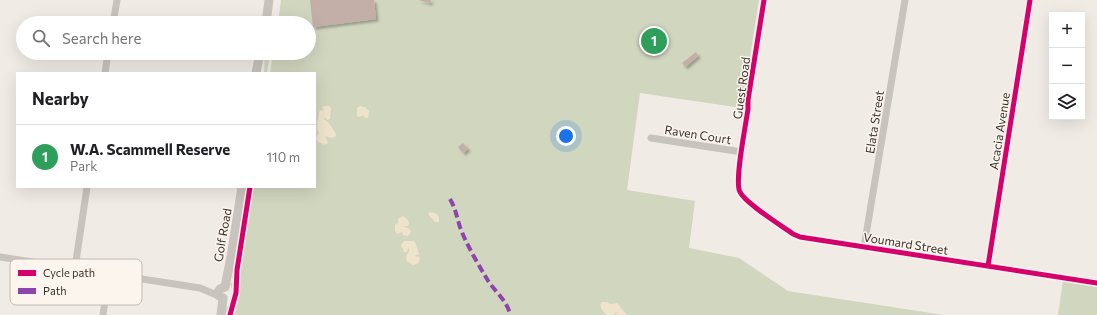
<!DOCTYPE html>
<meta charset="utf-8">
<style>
body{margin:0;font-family:Commissioner,sans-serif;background:#f2f2f2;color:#202124}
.controls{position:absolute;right:12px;top:12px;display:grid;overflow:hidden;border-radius:0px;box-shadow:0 4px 16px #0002}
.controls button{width:36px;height:36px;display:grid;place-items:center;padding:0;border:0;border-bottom:1px solid #e0e0e0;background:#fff;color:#202124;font:20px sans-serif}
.you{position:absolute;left:566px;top:136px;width:14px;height:14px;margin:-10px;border:3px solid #fff;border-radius:50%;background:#1a73e8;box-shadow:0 0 0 6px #1a73e833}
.badge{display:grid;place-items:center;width:26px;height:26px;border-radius:50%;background:#d93025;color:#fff;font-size:13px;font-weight:700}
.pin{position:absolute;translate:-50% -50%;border:2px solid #fff;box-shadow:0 1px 4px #0006}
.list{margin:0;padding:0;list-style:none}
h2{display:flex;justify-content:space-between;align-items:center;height:52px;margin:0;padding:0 16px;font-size:17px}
h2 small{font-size:13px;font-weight:400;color:#757577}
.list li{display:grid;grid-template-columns:26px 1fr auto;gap:12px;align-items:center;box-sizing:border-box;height:64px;padding:0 16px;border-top:1px solid #e0e0e0}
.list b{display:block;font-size:15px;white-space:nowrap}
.list p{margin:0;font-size:13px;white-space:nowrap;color:#757577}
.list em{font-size:13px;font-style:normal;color:#757577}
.icon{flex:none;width:22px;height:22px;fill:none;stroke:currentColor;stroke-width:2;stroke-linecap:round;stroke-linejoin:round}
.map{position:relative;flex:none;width:1097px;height:315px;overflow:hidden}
.search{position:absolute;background:#fff;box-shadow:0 4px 16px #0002;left:16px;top:16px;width:300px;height:44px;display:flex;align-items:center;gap:10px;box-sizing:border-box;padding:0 14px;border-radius:22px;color:#757577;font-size:15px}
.panel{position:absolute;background:#fff;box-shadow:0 4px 16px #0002;left:16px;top:72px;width:300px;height:116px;border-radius:0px}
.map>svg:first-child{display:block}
.green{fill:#d1d6bf}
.sand{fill:#efe3cc}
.building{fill:#c3afa7;filter:url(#shadow)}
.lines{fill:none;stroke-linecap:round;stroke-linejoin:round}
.minor{stroke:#c9c3be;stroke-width:7}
.tertiary{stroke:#c9c3be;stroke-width:9}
.quiet{stroke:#8e44ad;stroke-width:4;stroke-dasharray:8 4;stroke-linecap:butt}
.cycleway-casing{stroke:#fbf5ee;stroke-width:8}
.cycleway{stroke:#d6006c;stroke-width:5}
.labels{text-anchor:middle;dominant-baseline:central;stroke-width:3;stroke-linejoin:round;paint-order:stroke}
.street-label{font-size:12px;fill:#3b302b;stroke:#fbf5ee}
.key{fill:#fbf5ee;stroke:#c1bab4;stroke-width:1}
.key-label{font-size:11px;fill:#3b302b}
</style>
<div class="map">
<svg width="1097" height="315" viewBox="0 0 1097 315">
<defs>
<filter id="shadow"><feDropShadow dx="2.5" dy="2.5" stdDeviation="1" flood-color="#0004"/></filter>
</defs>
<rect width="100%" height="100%" fill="#f0ebe5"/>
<path class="green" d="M281 0H759L742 108 640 93 627 190 695 201 689 248 739 258 788 291 944 315H232L237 294V283L252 187H315V73H270L273 53H309V23H278Z
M265 53H270L267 73H264Z
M246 187H249L236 279H232Z
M1063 280 1097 286V315H1058Z
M235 282V294L229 315H225C227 301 236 299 230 283Z"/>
<path class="sand" d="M324 106H329L331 108 330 119 327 120 325 117 324 119 329 123 336 134V136L332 138 325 136 328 143 324 145 317 141 316 138 319 133C315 126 319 120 319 112L321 110 324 111 322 107Z
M360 106 365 107 369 111 368 118H365L363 115 360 117 357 116V108Z
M431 212 437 214 439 218V222H435L429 215 428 213Z
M403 216 407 219 409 223 408 226H404V227L408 228 411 231 410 234 407 236 403 235 402 232 397 234 395 231V225L398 223V219Z
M404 241H413L415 242 419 254 414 256 420 257 419 263 413 265 407 261 406 257 409 251V249L408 248 407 252H404L401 245Z
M603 302H607L610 304 617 303 627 315H629H616L617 313 616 312 614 315H607C603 312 599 307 601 303Z"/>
<path class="building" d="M310 0H374L376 19 313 27Z
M418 0H431L430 3Z
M696 52 698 56 685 67 682 63Z
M463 143 468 149 463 153 458 147Z"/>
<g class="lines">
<path class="minor" d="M764 0 748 100V109C746 124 734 182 740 192 745 203 782 226 793 234L800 237 1097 283
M113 23 117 0
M105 73 108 53
M651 138 742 152
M864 247 905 0
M0 257 200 288 219 296
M988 266 1030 0
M75 268 87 187
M103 315 109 274"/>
<path class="tertiary" d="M266 23 269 0
M256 73 260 53
M225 287 231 257 242 187
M223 298 219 296 218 292 220 289 225 287
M221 315 223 298"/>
<path class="quiet" d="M450 199C456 209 457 219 461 230 468 247 478 264 487 279 494 291 508 301 510 315"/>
<g class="cycleway-casing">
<path id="cycleway" d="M764 0 748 100V109C746 124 734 182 740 192 745 203 782 226 793 234L800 237 1097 283
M988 266 1030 0
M230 315 236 293 237 270 250 187"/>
</g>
<use href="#cycleway" class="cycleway"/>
</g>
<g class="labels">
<g class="street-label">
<text transform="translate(741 88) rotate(-82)">Guest Road</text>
<text transform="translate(874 122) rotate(-81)">Elata Street</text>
<text transform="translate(999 131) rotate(-81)">Acacia Avenue</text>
<text transform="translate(698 134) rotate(9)">Raven Court</text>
<text transform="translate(222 235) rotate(-80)">Golf Road</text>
<text transform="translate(906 243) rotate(9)">Voumard Street</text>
</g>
</g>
<rect x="10" y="259" width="132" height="46" rx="6" class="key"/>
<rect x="18" y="270" width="18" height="6" fill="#d6006c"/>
<rect x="18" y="288" width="18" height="6" fill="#8e44ad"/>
<g class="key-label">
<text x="43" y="277">Cycle path</text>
<text x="43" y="295">Path</text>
</g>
</svg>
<div class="controls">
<button>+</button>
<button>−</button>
<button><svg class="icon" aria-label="layers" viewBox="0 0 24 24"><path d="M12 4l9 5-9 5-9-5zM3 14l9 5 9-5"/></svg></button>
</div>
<div class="you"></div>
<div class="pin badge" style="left:654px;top:41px;background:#2e9e5b">1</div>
<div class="search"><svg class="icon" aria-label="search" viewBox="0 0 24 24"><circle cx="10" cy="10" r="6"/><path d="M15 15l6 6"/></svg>Search here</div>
<section class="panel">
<h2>Nearby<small></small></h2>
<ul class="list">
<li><span class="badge" style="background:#2e9e5b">1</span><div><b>W.A. Scammell Reserve</b><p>Park</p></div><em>110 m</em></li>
</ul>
</section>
</div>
